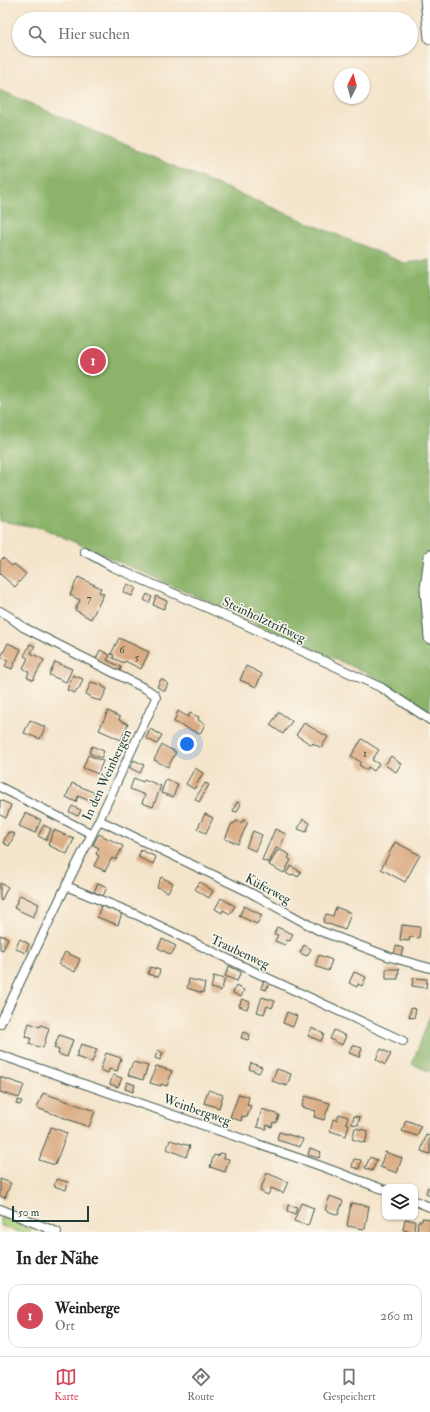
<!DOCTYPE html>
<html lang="de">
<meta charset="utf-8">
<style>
body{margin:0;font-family:"IM FELL Double Pica",serif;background:#f2f2f2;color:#222}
.controls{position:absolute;right:12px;bottom:12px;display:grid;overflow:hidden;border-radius:8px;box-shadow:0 1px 3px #0004}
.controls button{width:36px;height:36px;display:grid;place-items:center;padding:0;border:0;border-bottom:1px solid #e0e0e0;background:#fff;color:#222;font:20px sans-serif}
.compass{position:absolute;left:334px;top:68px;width:36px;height:36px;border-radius:50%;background:#fff;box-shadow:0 1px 3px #0004;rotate:6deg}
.scale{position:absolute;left:12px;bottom:10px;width:77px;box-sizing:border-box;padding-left:4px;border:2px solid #1f3d34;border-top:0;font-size:11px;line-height:14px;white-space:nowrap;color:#1f3d34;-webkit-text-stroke:3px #fbf7ec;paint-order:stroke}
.you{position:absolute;left:187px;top:744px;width:14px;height:14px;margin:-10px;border:3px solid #fff;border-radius:50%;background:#1a73e8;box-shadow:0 0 0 6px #1a73e833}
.badge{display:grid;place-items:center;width:26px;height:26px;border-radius:50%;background:#d1495b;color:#fff;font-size:13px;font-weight:700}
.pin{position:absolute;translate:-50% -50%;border:2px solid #fff;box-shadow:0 1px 4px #0006}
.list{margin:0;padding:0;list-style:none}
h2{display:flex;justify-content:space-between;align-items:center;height:52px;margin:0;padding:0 16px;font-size:17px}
h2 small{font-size:13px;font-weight:400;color:#767676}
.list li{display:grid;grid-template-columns:26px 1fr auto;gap:12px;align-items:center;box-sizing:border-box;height:64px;margin:0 8px 8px;padding:0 8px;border:1px solid #e0e0e0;border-radius:12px}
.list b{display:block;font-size:15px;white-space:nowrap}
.list p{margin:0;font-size:13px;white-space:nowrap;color:#767676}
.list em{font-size:13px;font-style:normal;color:#767676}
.icon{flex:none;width:22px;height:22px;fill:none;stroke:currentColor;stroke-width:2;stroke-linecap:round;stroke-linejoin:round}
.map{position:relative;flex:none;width:430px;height:1232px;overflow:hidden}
.search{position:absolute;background:#fff;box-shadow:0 1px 3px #0004;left:12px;right:12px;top:12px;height:44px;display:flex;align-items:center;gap:10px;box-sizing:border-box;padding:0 14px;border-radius:22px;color:#767676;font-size:15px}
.sheet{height:124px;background:#fff}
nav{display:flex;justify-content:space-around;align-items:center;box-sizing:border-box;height:56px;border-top:1px solid #e0e0e0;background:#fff;font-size:11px;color:#767676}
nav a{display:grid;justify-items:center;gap:2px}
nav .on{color:#d1495b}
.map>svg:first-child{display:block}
.green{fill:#afd27b;stroke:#678858}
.forest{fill:#8bb46b;stroke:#557850}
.building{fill:#daab83}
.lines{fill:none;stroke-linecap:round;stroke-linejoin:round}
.street-casing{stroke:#3f564a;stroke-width:10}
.secondary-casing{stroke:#3f564a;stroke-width:13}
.street{stroke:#fff;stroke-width:8}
.secondary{stroke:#fff;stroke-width:11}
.labels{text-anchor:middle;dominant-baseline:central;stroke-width:3;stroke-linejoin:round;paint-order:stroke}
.number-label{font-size:11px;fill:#4e5848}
.street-label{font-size:13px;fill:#1f3d34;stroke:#fbf7ec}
</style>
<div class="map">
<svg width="430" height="1232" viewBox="0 0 430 1232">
<rect width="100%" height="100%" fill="#fbf7ec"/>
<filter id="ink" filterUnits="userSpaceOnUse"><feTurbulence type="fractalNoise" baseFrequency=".025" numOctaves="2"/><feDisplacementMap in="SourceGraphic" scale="8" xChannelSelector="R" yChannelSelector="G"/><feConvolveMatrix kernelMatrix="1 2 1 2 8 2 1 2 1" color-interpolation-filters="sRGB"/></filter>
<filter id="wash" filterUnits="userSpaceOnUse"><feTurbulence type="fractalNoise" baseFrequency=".012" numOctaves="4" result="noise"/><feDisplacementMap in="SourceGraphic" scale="16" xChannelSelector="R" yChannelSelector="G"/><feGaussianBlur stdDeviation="0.9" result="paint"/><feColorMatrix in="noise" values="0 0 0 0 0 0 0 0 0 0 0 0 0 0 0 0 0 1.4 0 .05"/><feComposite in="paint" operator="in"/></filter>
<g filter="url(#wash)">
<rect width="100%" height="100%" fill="#f4e4ca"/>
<path class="green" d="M0 1217 31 1229 30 1232H19L0 1225Z"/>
<path class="forest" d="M0 90 133 149 404 263 430 260V713L371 675 97 552 42 528 0 521Z
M430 1016V1072L412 1064Z"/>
<g id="blocks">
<path class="building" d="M3 558 12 566 14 564 26 574 15 587 0 574V561Z
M78 577 101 588 99 592 104 594 91 619 75 610 80 600 70 595Z
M127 584 136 588 132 596 123 592Z
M147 594 152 597 149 603 144 600Z
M156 596 167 601 164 609 153 605Z
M119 638 149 652 141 669 125 661 124 663 113 658 114 655 111 654Z
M8 643 21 649 12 669 5 666 8 660 1 657Z
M30 644 35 646 31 653 44 660 33 680 27 677 29 672 23 668 28 658 24 656Z
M100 650 110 655 107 660 121 667 119 673 103 665 104 663 96 659Z
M55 662 72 669 66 682 49 675Z
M246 666 262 674 256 687 240 680Z
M73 675 83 679 79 689H77L75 693 67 690Z
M161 679 168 683 165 691 157 687Z
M91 682 102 685V686L107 689 101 701 90 698V696L86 694Z
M108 711 120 717 119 720 128 724 121 740 99 730Z
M178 711 188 717 190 713 199 717 198 720 205 724 200 734 174 722Z
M279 712 292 721 283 734 270 725Z
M30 720 45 727 40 739 24 733Z
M304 723 328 737 321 748 313 743 312 745 296 735Z
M150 729 162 735 157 744 146 738Z
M362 739 379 750 372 760 379 764 374 771 368 767 367 770 359 765 361 762 351 756Z
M162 745 176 752 168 767 154 760Z
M92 746 104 751 101 758 89 753Z
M88 755 103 761 98 774 83 768Z
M391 756 401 764 396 772 385 765Z
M134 760 144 765 140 773 130 768Z
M195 768 203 773 194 789 186 784Z
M134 778 143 782 144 779 161 786 153 807 142 803 145 795 130 789Z
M166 779 178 784 173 797 161 793Z
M72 783 95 793 92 802 78 796 76 802 66 797Z
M205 783 209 785 199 802 195 799Z
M0 800 11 805 6 818 0 815Z
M237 802 241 804 237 812 233 811Z
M72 806 81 810 78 816 69 812Z
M25 813 41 820 35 833 19 826Z
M205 814 213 818 206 833 197 829Z
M303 819 310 823 306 832 298 829Z
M243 820 248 822 238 844 225 839 232 823 234 824 236 821 241 823Z
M44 825 51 829 46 840 38 836Z
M275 829 286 834 279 849 276 848 269 863 262 860Z
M54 830 74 839 67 854 48 845Z
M253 831 262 835 255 851 246 847Z
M8 832 15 834 9 846 3 843Z
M99 834 123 846 116 860 112 858 105 871 94 866 99 856 96 854 99 848 93 845Z
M395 842 420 855 405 882 381 869Z
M141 850 156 857 153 864 138 857Z
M281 850 290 855 288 858 291 860 284 873 269 865 277 851Z
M291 866 301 872 298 877 293 874 291 876 286 873Z
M161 877 173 883 168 892 157 887Z
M200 882 213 891 209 898 195 889Z
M0 883 8 887 1 901 0 900Z
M98 883 107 887 103 896 94 892Z
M20 895 39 904 33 917 14 908Z
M221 898 235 906 230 914 223 910 222 913 215 909Z
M101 906 122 913 118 925 97 917Z
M244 906 262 915 257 924 239 916Z
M336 907 351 913 345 930 323 922 326 914 333 916Z
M402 925 420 927 419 938 410 937 409 941 400 940Z
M277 927 293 934 290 941 287 940 285 945 275 941 278 935 274 934Z
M0 935 8 938 3 950 0 949Z
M20 939 29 944 25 953 15 948Z
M162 939 176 946 171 955 158 948Z
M304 945 311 949 307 956 300 953Z
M396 946 403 948 401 956 394 954Z
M65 952 80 959 75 972 59 964Z
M319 955 332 960 328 971 315 966Z
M229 966 241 972 237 981 225 976Z
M150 967 160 970 158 977 148 974Z
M386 969H399L398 979H386Z
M354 972 366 977 362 986 358 984 357 987 349 983Z
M214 976 225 979 221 991 211 988Z
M413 978 427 979 426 988 412 986Z
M189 979 205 983 203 993 187 988Z
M264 980 269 983 266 990 261 988Z
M236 986 244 990 241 997 233 993Z
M262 997 275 1001 272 1008 267 1006 264 1014 257 1012Z
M242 999 250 1002 247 1009 239 1006Z
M411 1008 416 1009 414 1018 409 1017Z
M287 1012 297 1016 293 1027 283 1023Z
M29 1023 40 1027 41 1025 49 1028 43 1048 29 1044 31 1038 25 1037Z
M312 1028 324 1034 321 1041 308 1036Z
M334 1030 346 1036 342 1045 330 1039Z
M243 1032 250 1035 248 1040 241 1038Z
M59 1035 73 1040 67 1057 58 1054 59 1050 54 1048Z
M81 1044 97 1049 92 1062 76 1057Z
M352 1045 362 1048 359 1057 349 1053Z
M381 1049 391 1054 385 1065 376 1059Z
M158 1050 163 1053 160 1060 155 1058Z
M106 1053 121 1058 117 1071 109 1069 108 1073 100 1070Z
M133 1062 148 1066 143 1080 128 1075Z
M251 1063 262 1067 259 1073 249 1069Z
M156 1066 172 1071 167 1086 161 1084V1086L150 1083Z
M277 1069 291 1074 287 1086 272 1081Z
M113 1075 122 1078 118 1087 110 1084Z
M0 1077 24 1085 19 1098 0 1092Z
M127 1082 135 1085 133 1092 125 1089Z
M208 1090 223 1095 219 1108 204 1103Z
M43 1093 95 1111 89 1127 37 1108Z
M239 1094 249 1097 247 1105 251 1106 247 1117 242 1116 241 1121 230 1117Z
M305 1096 330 1103 324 1120 314 1117 316 1111 302 1107Z
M18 1100 22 1101 20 1105 16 1104Z
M262 1109 279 1115 276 1123 273 1122 272 1127 267 1125 266 1129 257 1127Z
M339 1114 348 1117 346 1123 349 1124 346 1136 330 1131 333 1119 337 1120Z
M354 1116 360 1117 358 1125 352 1124Z
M406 1120 421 1126 417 1136 402 1131Z
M51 1127 67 1133 55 1165 39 1160Z
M355 1128 368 1131 365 1143 352 1139Z
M279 1132 303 1139 300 1147 277 1140Z
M426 1135 430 1136V1154L421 1151Z
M170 1140 190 1146 186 1157 167 1149Z
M310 1148 321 1152 319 1158 308 1155Z
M385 1152 402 1158 397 1173 380 1167Z
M219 1153 225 1154 224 1158 229 1159 225 1172 210 1167 214 1155 218 1156Z
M370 1157 377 1160 372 1171 365 1168Z
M354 1159 361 1160 359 1169 352 1167Z
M267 1173 288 1182 283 1193 271 1188 268 1195 260 1191Z
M0 1179 11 1183 5 1198 0 1196Z
M56 1179 68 1182 66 1190 54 1186Z
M428 1187 430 1188V1196L426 1194Z
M330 1196 343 1201 338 1215 325 1210Z
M301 1203 314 1208 308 1226 294 1221Z
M351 1203 369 1206 365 1229 347 1226Z
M288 1205 297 1207 295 1214 287 1211Z
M422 1218 430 1219V1232H417L418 1221H422Z
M405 1219 415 1221 414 1232 403 1230Z"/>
</g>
</g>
<g filter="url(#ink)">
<use href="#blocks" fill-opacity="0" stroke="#3f564a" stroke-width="1"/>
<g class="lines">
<g class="street-casing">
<path id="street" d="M84 551 113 567 235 620 382 688 430 720
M0 611 10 617 23 627 148 690 155 695 156 698 99 820 66 886 0 1024
M0 787 92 834
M99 820 251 893 320 931 390 957 430 968
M66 886 137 915 257 973 403 1041
M0 1055 318 1165 385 1190
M415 1201 430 1207
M0 1209 57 1232"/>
</g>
<g class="secondary-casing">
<path id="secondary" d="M426 0 430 38
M430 556 426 589 430 638"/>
</g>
<use href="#street" class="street"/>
<use href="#secondary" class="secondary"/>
</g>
</g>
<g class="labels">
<g class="number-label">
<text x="89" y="598">7</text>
<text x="122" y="649">6</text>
<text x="137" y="657">5</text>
<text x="365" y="753">1</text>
</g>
<g class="street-label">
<text transform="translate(264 620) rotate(25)">Steinholztriftweg</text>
<text transform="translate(107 775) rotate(-65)">In den Weinbergen</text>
<text transform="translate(268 889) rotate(28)">Küferweg</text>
<text transform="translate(240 952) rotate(25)">Traubenweg</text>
<text transform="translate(197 1110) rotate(19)">Weinbergweg</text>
</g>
</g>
</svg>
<div class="controls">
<button><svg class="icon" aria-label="layers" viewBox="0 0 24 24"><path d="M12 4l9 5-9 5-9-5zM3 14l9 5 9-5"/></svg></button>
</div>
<svg class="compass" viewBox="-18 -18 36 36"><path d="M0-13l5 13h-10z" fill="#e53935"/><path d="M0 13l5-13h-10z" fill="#767676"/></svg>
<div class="scale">50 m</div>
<div class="you"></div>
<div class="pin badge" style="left:93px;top:361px">1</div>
<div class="search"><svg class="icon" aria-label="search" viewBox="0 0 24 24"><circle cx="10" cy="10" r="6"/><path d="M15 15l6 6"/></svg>Hier suchen</div>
</div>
<section class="sheet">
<h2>In der Nähe<small></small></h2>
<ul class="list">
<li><span class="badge">1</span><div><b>Weinberge</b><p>Ort</p></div><em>260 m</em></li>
</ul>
</section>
<nav>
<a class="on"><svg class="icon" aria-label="map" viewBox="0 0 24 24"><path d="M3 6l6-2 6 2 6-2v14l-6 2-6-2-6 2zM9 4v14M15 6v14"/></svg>Karte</a>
<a><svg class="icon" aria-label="directions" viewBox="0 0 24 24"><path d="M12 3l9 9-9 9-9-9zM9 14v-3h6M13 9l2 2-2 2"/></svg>Route</a>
<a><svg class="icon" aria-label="saved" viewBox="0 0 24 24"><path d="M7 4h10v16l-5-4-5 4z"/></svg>Gespeichert</a>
</nav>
